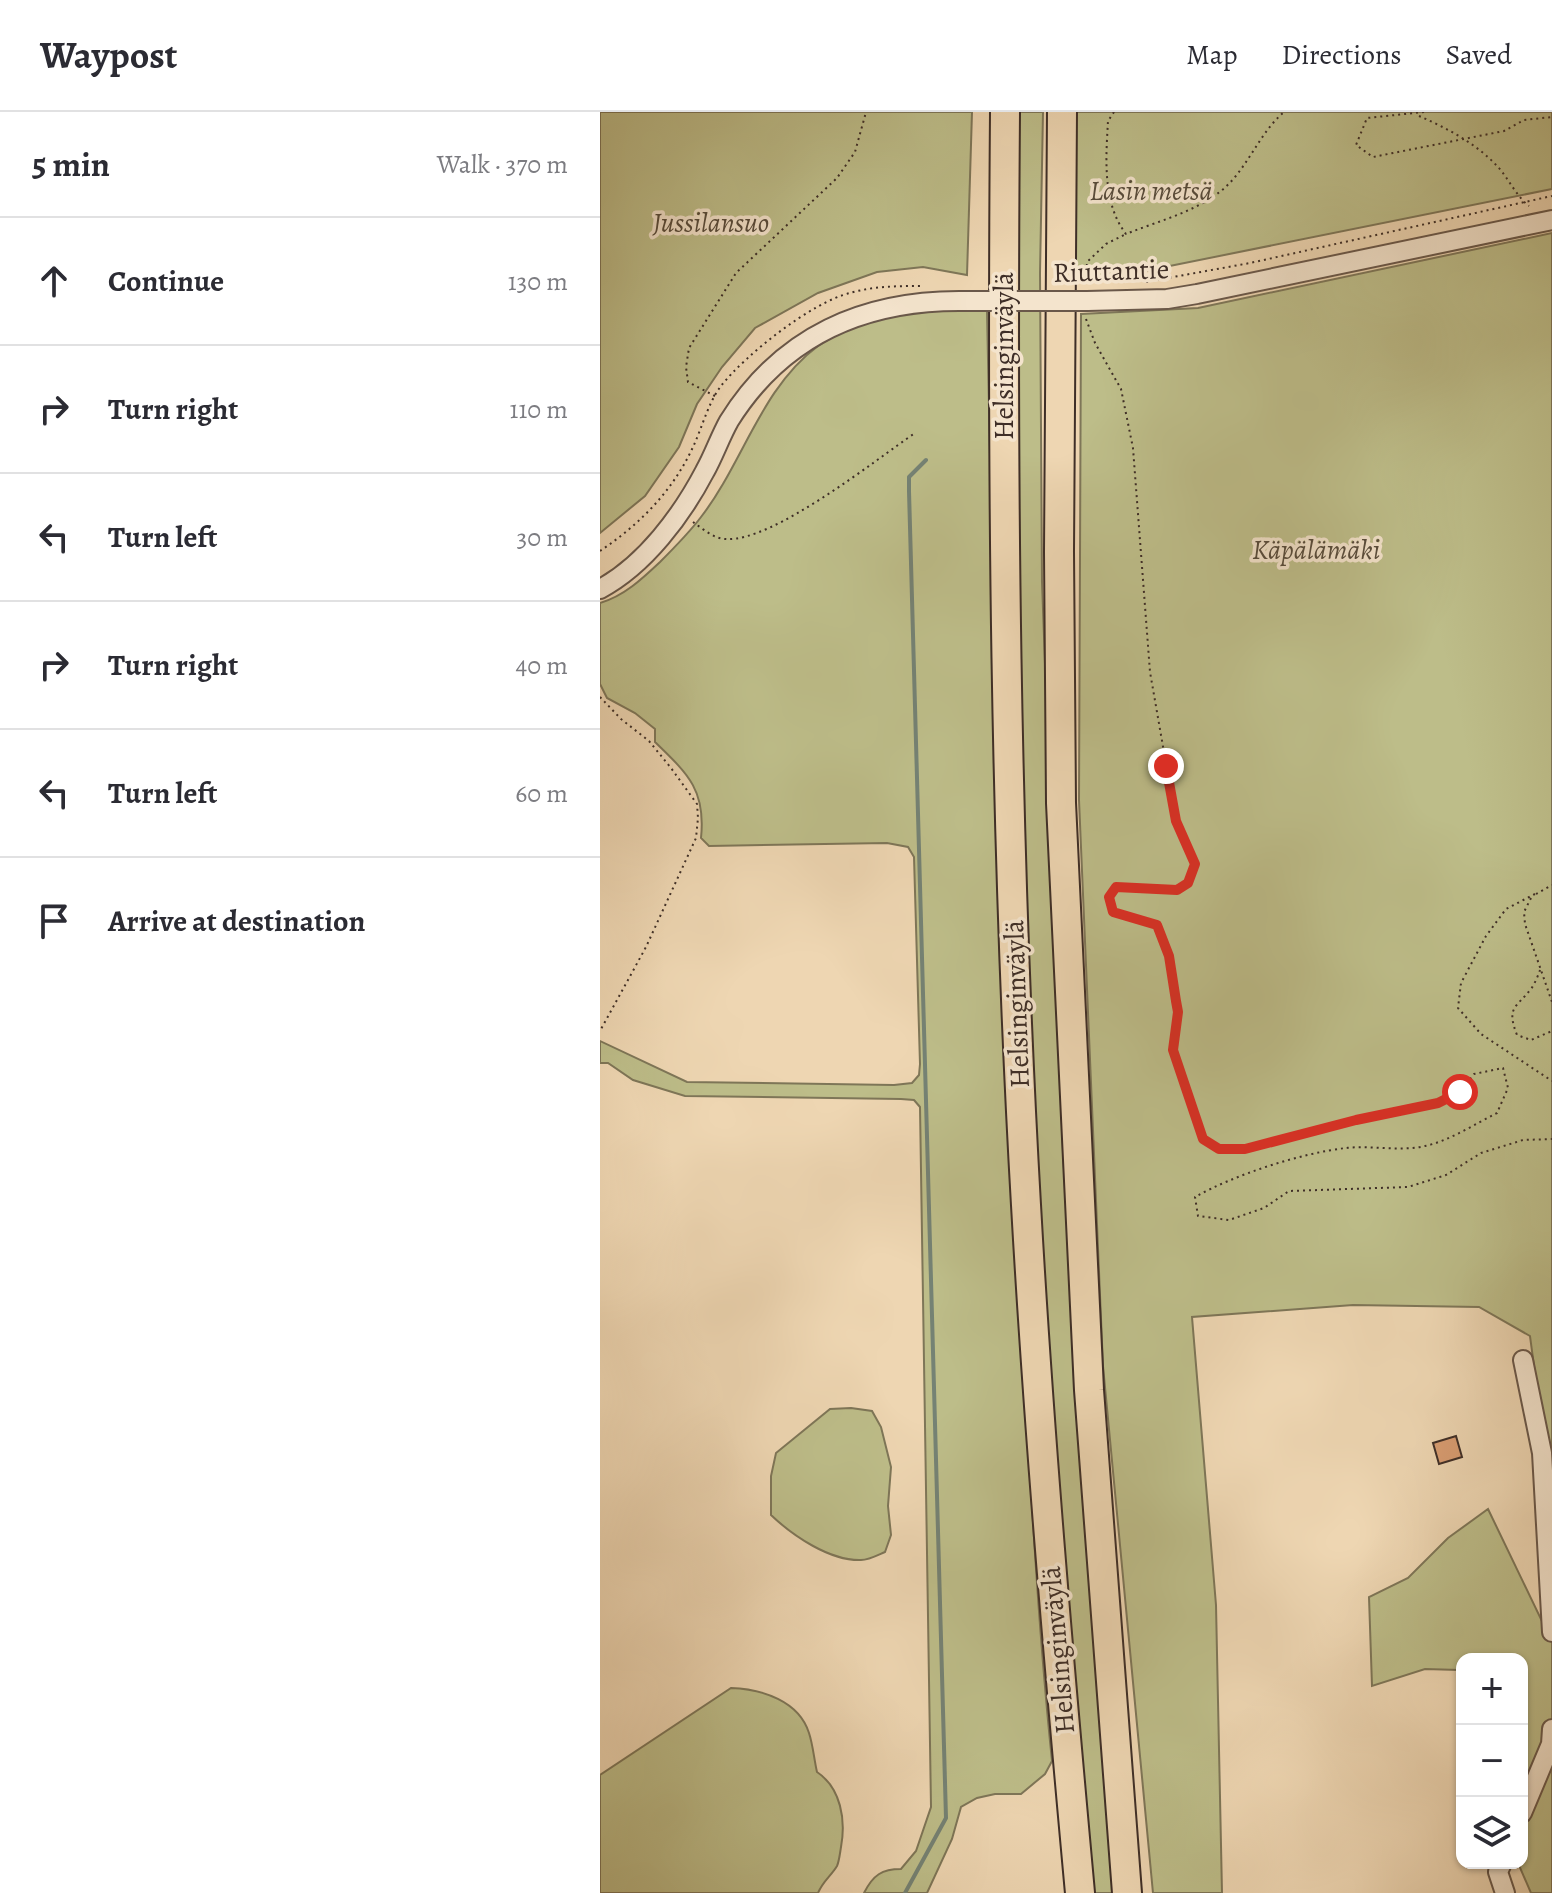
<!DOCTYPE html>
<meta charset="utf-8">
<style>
body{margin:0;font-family:Alegreya,serif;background:#f7f7f7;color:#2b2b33}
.controls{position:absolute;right:24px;bottom:24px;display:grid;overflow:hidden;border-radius:16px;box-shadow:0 2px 6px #0004}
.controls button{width:72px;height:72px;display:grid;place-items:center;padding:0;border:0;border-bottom:2px solid #e1e1e2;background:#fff;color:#2b2b33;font:40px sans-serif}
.stop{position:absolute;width:24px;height:24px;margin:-18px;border:6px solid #d93025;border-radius:50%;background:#fff}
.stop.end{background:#d93025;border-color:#fff;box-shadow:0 2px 8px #0008}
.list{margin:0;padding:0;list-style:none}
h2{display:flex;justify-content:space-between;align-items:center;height:104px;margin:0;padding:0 32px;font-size:34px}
h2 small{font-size:26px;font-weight:400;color:#7c7c81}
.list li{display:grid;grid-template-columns:52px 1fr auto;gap:24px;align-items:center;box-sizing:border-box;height:128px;padding:0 32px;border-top:2px solid #e1e1e2}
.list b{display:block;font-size:30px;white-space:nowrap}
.list em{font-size:26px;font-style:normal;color:#7c7c81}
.icon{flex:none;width:44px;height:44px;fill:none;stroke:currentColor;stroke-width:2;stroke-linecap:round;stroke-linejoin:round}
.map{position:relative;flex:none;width:952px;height:1781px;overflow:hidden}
header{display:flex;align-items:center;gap:48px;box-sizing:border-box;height:112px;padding:0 40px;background:#fff;border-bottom:2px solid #e1e1e2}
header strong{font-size:38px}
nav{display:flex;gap:44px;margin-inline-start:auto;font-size:28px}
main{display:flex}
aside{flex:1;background:#fff}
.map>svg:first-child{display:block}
.green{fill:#bdbd89;stroke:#7e7658;stroke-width:2}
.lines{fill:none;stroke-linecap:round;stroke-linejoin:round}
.stream{stroke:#758274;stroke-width:4}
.building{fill:#d99d72;stroke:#3e2e27;stroke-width:2}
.minor-casing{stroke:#6a584a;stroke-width:22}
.highway-casing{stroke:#3e2e27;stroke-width:32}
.path{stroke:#3e2e27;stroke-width:2;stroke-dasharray:2 4;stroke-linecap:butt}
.minor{stroke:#f4e4cd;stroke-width:18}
.highway{stroke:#eed6b2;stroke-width:28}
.minor-bridge-casing{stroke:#6a584a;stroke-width:22;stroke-linecap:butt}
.minor-bridge{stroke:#f4e4cd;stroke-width:18}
.route{stroke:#d93025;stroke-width:10}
.labels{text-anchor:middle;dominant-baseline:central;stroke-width:7;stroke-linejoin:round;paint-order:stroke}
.park-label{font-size:28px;font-style:italic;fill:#574b3b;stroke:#f4e4cd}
.street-label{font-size:28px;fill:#3e2e27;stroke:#f4e4cd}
</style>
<header>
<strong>Waypost</strong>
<nav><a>Map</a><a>Directions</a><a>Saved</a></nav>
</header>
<main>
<aside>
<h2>5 min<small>Walk · 370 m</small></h2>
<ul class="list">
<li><svg class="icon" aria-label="ahead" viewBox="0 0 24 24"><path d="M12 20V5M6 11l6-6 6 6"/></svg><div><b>Continue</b></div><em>130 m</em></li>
<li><svg class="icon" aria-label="right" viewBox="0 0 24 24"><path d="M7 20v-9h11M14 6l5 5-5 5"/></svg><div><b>Turn right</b></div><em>110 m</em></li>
<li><svg class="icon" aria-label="left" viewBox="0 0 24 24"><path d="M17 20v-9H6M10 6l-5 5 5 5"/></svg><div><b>Turn left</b></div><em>30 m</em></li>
<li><svg class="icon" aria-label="right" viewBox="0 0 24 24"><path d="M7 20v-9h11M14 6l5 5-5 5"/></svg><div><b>Turn right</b></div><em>40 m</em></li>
<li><svg class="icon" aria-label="left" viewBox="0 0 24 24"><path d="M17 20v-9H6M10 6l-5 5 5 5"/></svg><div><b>Turn left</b></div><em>60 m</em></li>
<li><svg class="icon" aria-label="arrive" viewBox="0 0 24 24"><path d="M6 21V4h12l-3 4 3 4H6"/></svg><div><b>Arrive at destination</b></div></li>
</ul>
</aside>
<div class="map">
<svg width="952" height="1781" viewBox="0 0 952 1781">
<rect width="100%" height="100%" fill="#eed6b2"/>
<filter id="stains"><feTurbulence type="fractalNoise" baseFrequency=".0025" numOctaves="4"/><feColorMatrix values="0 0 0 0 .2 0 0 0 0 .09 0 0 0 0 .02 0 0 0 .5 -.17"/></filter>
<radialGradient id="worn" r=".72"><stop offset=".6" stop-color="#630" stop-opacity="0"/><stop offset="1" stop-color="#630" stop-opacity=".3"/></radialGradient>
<path class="green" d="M0 0H372L367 163 323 155 277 160 218 181 155 216 122 255 97 292 79 335 45 384 0 421Z
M417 0H443L440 161 442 470 463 1039 478 1307 517 1781H491L443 1242 417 590Z
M474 0H952V77L525 163 484 167 475 164 472 158Z
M952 121V1388L930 1224 879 1195 753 1193 592 1205 616 1493 622 1781H553L503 1254 479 688 481 202 598 196Z
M334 197 387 198C394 546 402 894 423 1241 431 1378 438 1513 452 1649L445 1662 421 1682H395L377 1686 361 1695 352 1727 327 1781H264C273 1763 282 1757 301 1757L316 1739 331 1695 320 995 314 988 301 987 85 984 33 968 8 951H0V929L87 970 294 973 312 971 319 963 320 952 314 745 308 735 287 731 109 734 101 726C106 678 88 662 55 630V617L35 601 7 586 0 572V491C24 484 42 467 60 450 74 436 89 421 101 405 143 351 161 276 218 234 251 211 295 203 334 197Z
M251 1296 272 1299 281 1315 291 1355 288 1394 291 1423 285 1440C278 1443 269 1448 261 1448 230 1449 193 1424 171 1403V1364L176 1341 230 1297Z
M888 1397 952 1530V1781H931L918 1751H922V1547H862V1562L859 1558 825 1557 772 1574 769 1485 808 1466 848 1426Z
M131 1576C162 1577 199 1589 209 1621 213 1633 214 1647 217 1660 241 1676 246 1708 241 1735 240 1741 239 1750 237 1754 231 1764 223 1769 218 1781H0V1663Z"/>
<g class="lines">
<path class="stream" d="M305 1781 346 1706 309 379V365L326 348"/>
</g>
<path class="building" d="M856 1324 862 1345 839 1352 833 1331Z"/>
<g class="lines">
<g class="minor-casing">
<path id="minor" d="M487 189 567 187 597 182 952 108
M0 477C45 453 82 403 105 359 114 343 120 325 129 309 182 224 264 188 363 189
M923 1248 942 1341 952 1520
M922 1701 951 1632 952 1617
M902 1751 898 1760 905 1781"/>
</g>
<g class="highway-casing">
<path id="highway" d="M405 0C402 364 405 729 426 1093 439 1323 459 1552 480 1781
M462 0 459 440 461 691 489 1278 527 1781"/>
</g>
<path class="path" d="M514 0 508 9C506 45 502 91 526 122 563 107 609 97 635 65 653 43 663 18 684 0
M824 0 767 6 756 33 773 45 904 19 924 8 952 5
M819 4C847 16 877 32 898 55 909 67 916 84 929 94
M546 170 650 151 952 84
M486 172 487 150 506 132 526 122
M486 207 495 231 521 277 533 336 550 560 576 709 595 752 588 771 577 778 516 775 509 785 513 800 557 813 569 844 576 889 578 900 573 938 603 1027 619 1037H645L756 1008 838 991 860 980 874 962 903 956 908 976 897 1001C875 1012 849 1029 825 1034 799 1040 772 1033 746 1036 701 1041 634 1063 595 1085L598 1104 629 1108 664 1096 689 1079 808 1075 846 1063 881 1041 923 1028 952 1027
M115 284 88 270 86 255 89 236 136 161 237 66 255 40 266 0
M93 410C103 417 114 427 126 427 173 430 274 349 315 321
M0 439C40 412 72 380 93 335 102 316 108 291 121 274 145 243 212 190 250 181 274 174 298 174 323 174
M0 585 21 607 49 629 71 656 97 692 98 706 96 726 46 835 0 919
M935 782 906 797 886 824 861 871 858 896 881 922 952 969
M936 782 952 773
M931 786 924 800 925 812 952 890
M940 858C938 864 935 871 931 877 916 896 906 895 917 923L931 928 952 919"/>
<use href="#minor" class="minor"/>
<use href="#highway" class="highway"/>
<g class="minor-bridge-casing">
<path id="minor-bridge" d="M363 189H487"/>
</g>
<use href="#minor-bridge" class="minor-bridge"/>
</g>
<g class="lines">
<path class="route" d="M566 654 576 709 595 752 588 771 577 778 516 775 509 785 513 800 557 813 569 844 576 889 578 900 573 938 603 1027 619 1037H645L756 1008 838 991 860 980"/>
</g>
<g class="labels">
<g class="park-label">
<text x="551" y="79">Lasin metsä</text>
<text x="111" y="111">Jussilansuo</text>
<text x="716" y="438">Käpälämäki</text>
</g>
<g class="street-label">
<text transform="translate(511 159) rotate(-2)">Riuttantie</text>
<text transform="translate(404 244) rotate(-90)">Helsinginväylä</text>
<text transform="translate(417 892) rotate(-92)">Helsinginväylä</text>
<text transform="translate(458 1538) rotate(-95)">Helsinginväylä</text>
</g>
</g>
<rect width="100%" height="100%" filter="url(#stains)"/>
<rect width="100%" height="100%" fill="url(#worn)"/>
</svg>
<div class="controls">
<button>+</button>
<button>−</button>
<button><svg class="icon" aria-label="layers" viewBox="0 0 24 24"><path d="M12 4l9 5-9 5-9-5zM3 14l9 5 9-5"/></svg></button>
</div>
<div class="stop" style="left:860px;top:980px"></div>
<div class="stop end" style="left:566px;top:654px"></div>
</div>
</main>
